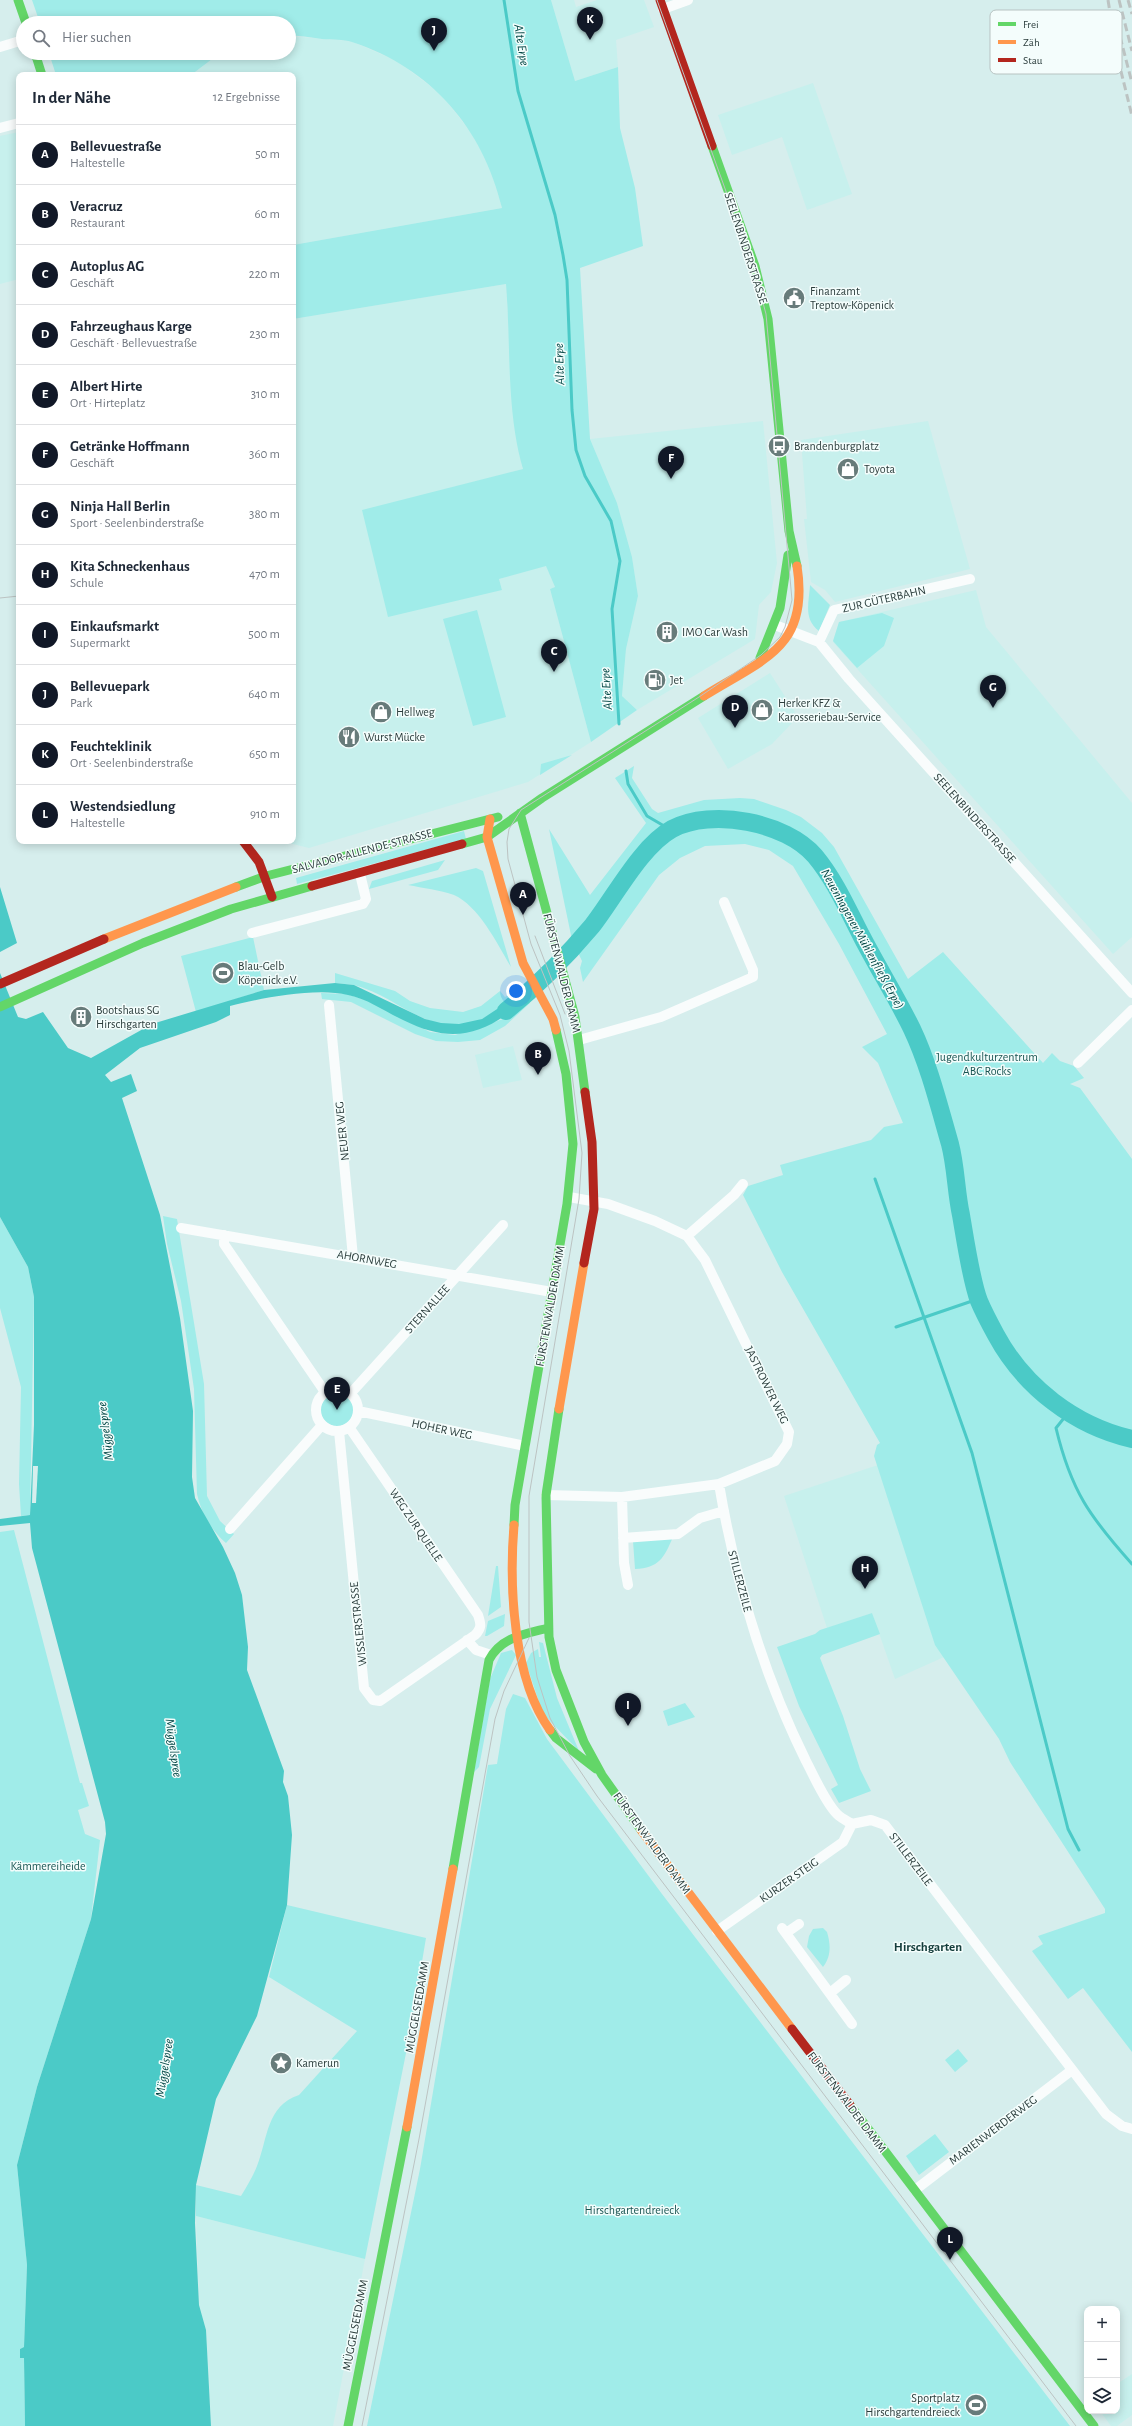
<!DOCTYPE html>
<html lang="de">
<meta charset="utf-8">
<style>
body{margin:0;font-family:"Alegreya Sans",sans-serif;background:#f2f2f3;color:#1f2937}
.controls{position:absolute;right:12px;bottom:12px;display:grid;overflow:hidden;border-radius:8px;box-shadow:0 2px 10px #0003}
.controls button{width:36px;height:36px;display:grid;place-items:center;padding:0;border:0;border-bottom:1px solid #e0e1e3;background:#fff;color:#1f2937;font:20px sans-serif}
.you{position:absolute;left:516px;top:991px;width:14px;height:14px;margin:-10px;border:3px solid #fff;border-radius:50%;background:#1a73e8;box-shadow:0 0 0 6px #1a73e833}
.badge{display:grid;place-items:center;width:26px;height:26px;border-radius:50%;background:#111827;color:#fff;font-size:13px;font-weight:700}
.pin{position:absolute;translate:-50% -33px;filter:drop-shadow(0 1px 2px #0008)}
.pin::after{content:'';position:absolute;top:21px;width:14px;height:12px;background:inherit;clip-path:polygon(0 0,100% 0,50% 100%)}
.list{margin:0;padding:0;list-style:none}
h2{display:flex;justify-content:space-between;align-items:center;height:52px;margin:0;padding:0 16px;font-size:17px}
h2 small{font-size:13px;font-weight:400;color:#747a83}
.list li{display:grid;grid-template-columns:26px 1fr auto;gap:12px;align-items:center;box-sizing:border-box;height:60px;padding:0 16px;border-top:1px solid #e0e1e3}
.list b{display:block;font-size:15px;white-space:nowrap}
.list p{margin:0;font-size:13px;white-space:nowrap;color:#747a83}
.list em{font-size:13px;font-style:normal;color:#747a83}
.icon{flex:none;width:22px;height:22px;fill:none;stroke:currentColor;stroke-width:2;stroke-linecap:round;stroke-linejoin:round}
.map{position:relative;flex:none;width:1132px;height:2426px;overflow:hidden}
.search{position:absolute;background:#fff;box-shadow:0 2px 10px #0003;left:16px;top:16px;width:280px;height:44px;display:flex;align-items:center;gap:10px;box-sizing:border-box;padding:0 14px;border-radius:22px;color:#747a83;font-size:15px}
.panel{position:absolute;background:#fff;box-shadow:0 2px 10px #0003;left:16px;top:72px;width:280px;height:772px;border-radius:8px}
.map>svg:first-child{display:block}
.built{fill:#c7f0ed}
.green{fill:#a0ece9}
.water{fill:#4bcac7}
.pier{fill:#d6eeed}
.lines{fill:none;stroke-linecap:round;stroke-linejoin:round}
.stream{stroke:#4bcac7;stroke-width:3}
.river{stroke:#4bcac7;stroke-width:18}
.street{stroke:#f9fcfc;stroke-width:10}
.fast{stroke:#63d668;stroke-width:9}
.slow{stroke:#ff974d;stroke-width:9}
.jam{stroke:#b3261e;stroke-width:9}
.tram{stroke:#bcc3c2;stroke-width:1}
.rail{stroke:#bcc3c2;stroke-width:3;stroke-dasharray:8 4;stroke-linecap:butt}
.labels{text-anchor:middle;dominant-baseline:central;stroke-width:3;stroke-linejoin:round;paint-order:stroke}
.street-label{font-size:12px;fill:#2b3d3c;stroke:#f4fdfc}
.poi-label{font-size:12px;fill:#2b3d3c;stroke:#f4fdfc;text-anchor:start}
.park-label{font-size:12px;fill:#195653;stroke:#f4fdfc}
.water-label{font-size:13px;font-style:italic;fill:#034745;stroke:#f4fdfc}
.neighbourhood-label{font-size:13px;font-weight:bold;fill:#143d3b;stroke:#f4fdfc}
.key{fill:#f4fdfc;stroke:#b8c3c2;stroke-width:1}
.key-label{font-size:11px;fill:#2b3d3c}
</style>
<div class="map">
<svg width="1132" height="2426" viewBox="0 0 1132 2426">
<rect width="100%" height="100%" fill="#d6eeed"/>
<path class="built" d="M551 0H574L576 7 597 0H644L654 27 616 40 618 67 575 81Z
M289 36 351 41 397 61 441 94 479 143 492 173 502 208 293 245V75H191L216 56 228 53H289Z
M813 83 852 194 807 210 782 137 732 155 718 115Z
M19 132V279L0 284V136Z
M506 284 513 403 519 454 523 469 362 511 502 590 499 579 546 565 555 587 550 589 591 742 528 782 309 848 281 841H293V319Z
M763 421 777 563 771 592 759 605 755 639 637 710 622 696 626 649 638 596 632 557 617 503 590 439Z
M928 421 970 569 835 602 825 590 811 582 804 519H807L801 440Z
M976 590 986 627 1132 803V937L1113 954 833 642 839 622Z
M770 673 795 712 788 718 792 723 772 744 728 769 698 718Z
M513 1046 522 1080 483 1088 475 1055Z
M878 1465 935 1644 944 1657 895 1679 872 1613 827 1628 784 1496Z
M196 2216 365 2259 333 2426H211L206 2330 199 2305Z
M1132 2374V2415L1117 2426H1111L1100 2411H1117V2384Z"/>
<path class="green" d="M32 0H551L575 81 618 67 620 128 635 188 643 246 580 268 590 439 617 503 632 557 638 596 626 649 622 696 637 710 591 742 550 589 555 587 546 566 499 579 502 590 388 617 362 510 523 469C506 410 511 345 506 284L293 319V245L502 208C483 128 431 68 352 42 343 39 332 40 322 39 312 38 299 35 289 36V23H40Z
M49 53H228L216 56 191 75H56Z
M810 585 830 605 819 631C803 619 809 603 810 585Z
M477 610 506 717 473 726 443 619Z
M882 613 894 618 884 646 857 668 833 641 839 622Z
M572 755 540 775 541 764Z
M634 766 632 778 652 809 658 813 704 800 740 798 754 799 786 810 801 817 822 833 834 847 908 979 943 952 1043 1063 1052 1053 1060 1061 1074 1066 1084 1078 1070 1084 1080 1088 1132 1159V2052L1083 1988 1068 1999 1032 1951 1043 1944 1038 1936 1105 1913V1909L1010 1762 999 1739 935 1645 874 1456 877 1445 880 1443 782 1272 743 1195 748 1186 783 1175 780 1165 871 1140 884 1127 903 1123 878 1063 862 1047 887 1034 839 944 793 866 769 850 745 844 705 846 680 858 659 875 583 982 580 968 582 961 572 940 549 829 590 895 646 823 615 778Z
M464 831 466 839 297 884 296 878Z
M445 860 438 870 369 889 372 881Z
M476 868 483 871 511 967C498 945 479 906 454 895 440 890 423 888 408 885Z
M253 937 264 990 196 1012 181 956Z
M335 973 395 991 410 1001 430 1008 463 1012 481 1006 500 991 505 997 520 987 523 992C510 1001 496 1012 482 1019 432 1042 397 995 354 985 348 984 341 984 335 983Z
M321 993 346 994 366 1000 430 1032 455 1035 503 1019 527 999 530 1003 505 1026 480 1040 458 1042 436 1041 415 1034 351 1002 322 999Z
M163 1216 177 1219 204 1384 207 1496 220 1521 234 1534 226 1543C211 1530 201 1513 197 1494L194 1389 181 1301 167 1244Z
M0 1217 28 1267 34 1297 30 1515 21 1516 19 1484 21 1387 0 1308Z
M320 1409a17 17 0 1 1 34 0a17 17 0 1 1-34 0Z
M14 1530 80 1783H82L89 1806 78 1810 85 1834 100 1840 91 1919 37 2087 17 2165 27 2265 24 2347 20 2349V2358H24L25 2426H0V1532Z
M673 1537C664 1558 659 1568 635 1569L633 1541Z
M496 1566H498L501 1607 488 1616Z
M872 1613 880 1634 822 1655 820 1658 843 1716 860 1769 871 1791 839 1803 831 1789 838 1785 799 1706 777 1647 815 1634 820 1630Z
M505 1614 504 1626 487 1636H485L488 1621Z
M539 1642 543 1643 557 1698 579 1751 543 1714 526 1663 531 1653 538 1649 539 1657H541Z
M512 1650 516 1655 490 1709 479 1767 474 1772 490 1679 501 1653Z
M513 1694 525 1698 547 1739 662 1894 1070 2426H367L420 2169 488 1765 497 1764 506 1709Z
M685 1703 695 1717 668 1726 663 1711Z
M287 1905 426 1938 410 2033 365 2259 196 2216V2185L241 2196C247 2186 253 2176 257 2166 268 2138 266 2106 299 2095L357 2031 269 1977Z
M823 1928 827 1932C831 1945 831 1957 823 1967L807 1947 809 1936 813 1929Z
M958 2049 968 2061 955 2072 945 2060Z
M935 2134 949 2152 919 2175 906 2156Z"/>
<path class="water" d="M0 887 17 943 0 952Z
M0 973 18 1017 26 1019 43 1012 68 1048 91 1058 152 1024 264 990 335 983 354 985 425 1019 441 1023 459 1024 482 1019 523 992 527 999C485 1034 455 1046 403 1020 384 1011 368 999 348 995 316 987 261 998 230 1006V1015L216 1022 140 1048 105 1075 111 1082 131 1074 137 1091 122 1098 160 1215 180 1318 193 1411 192 1477 195 1498 223 1547 235 1573 242 1595 248 1647 247 1670 284 1771 283 1782 288 1796 292 1835 287 1905 257 2016 216 2099 196 2185 195 2223 199 2305 206 2330 211 2426H25L24 2358H20V2349L24 2347 27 2265 17 2165 37 2087 91 1919 106 1834 105 1822 32 1548 30 1523 0 1526V1519L30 1515 34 1425V1297L28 1267 0 1217Z"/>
<path class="pier" d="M33 1466H38L36 1503H32Z"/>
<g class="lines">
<path class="stream" d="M504 0 518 91 555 215 563 255 567 280 572 410 576 450 585 476 611 521 620 561 612 609 619 724
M626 771 628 784 647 816 671 830
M875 1179 972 1453 1068 1829 1079 1850
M896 1327 978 1299
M1068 1413 1056 1428C1071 1491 1090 1517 1132 1564"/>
<path class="river" d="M506 1011C537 986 566 957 592 926 614 898 641 846 672 829 712 808 786 822 815 856 835 880 848 910 862 937 878 968 897 998 912 1029 929 1065 939 1106 950 1144 956 1167 956 1192 961 1215 965 1238 971 1280 979 1301 984 1313 990 1324 996 1335 1024 1387 1075 1426 1132 1439"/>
<path class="street" d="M663 9 688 0
M0 47 23 40
M0 128 19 123
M775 625 819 642 849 679 1132 993
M819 642 834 610 970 579
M252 933 363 904 366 899 360 874
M329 1005 353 1257
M579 1040 661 1017 753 977V970L724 902
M1078 1063 1132 1010
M181 1228 552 1292
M224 1235V1244L325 1392
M687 1236 734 1195 743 1184
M316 1410a21 21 0 1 1 42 0a21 21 0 1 1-42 0Z
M351 1393 503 1225
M358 1411 525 1446
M339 1431 364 1688 373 1700 380 1701 475 1635C482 1628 481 1624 478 1615L349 1427
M719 1484C735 1579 763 1674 806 1761 814 1776 825 1802 837 1814 841 1818 847 1821 852 1824L871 1820 885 1825 1106 2114 1122 2126 1132 2129
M546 1495 622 1497 719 1484 775 1461 787 1444 789 1432 705 1260 687 1236 655 1221 608 1204 569 1197
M622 1497 624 1563 628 1585
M230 1529 322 1425
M623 1538 678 1534 700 1518 724 1511
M467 1640 476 1650 491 1655
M782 1928 852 2024
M717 1931 843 1842 852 1824
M786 1933 799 1924
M830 1993 846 1980
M915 2190 1072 2070"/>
<path class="fast" d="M18 0 26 23
M35 53 42 75
M712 146 755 266 768 319 789 531 797 566
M760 658 780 608 788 555
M520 813 575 1017 585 1092
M462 844 487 837 542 798 704 696
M236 887 266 876 498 817
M0 1007 143 943 231 909 312 886
M559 1409 546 1495 549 1637 556 1670 584 1742 602 1775 641 1830
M514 1525 515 1505 567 1204 573 1144 566 1074 556 1030
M550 1730 556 1738 596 1769
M453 1869 489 1660C501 1637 525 1634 548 1628
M850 2105 1094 2426
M348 2426 407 2127"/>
<path class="slow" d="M704 696C763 659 810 648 797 566
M490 819 487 837 523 963 553 1019 556 1030
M104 939 236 887
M559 1409 584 1263
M514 1525C509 1586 513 1679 550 1730
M641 1830 792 2029
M407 2127 453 1869"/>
<path class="jam" d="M660 0 712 146
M243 841 259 862 272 897
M312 886 462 844
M0 984 104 939
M584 1263 594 1209 592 1142 585 1092
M792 2029 850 2105"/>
<path class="tram" d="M657 0 754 269 766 314 792 600 785 627 780 637 761 655 699 697 521 810 509 829 507 842 508 859 531 944 560 1015 569 1051 582 1153 579 1199 529 1496V1622L537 1677 550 1718 570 1756 597 1796 1076 2426
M0 598 19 596
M535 936 565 1014
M362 2426 419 2139 495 1719 504 1691 529 1638"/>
<path class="rail" d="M1108 0 1117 55 1132 116
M1119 0 1132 51
M1128 0 1132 14
M1117 25 1132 83"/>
</g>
<defs>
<g id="civic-disc" transform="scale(1.15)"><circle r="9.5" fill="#677b7a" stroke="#f4fdfc"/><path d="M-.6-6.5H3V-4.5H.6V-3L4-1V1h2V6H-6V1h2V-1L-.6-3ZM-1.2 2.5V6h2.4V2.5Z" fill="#fff"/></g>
<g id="bus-disc" transform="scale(1.15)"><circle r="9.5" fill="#677b7a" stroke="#f4fdfc"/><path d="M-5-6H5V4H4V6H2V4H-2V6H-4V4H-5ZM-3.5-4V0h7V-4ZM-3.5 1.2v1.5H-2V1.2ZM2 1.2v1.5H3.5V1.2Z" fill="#fff"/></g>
<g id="shop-disc" transform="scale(1.15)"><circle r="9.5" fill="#677b7a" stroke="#f4fdfc"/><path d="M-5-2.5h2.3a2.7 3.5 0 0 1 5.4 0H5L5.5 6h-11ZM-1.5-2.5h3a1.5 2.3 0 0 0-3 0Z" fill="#fff"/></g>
<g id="building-disc" transform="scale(1.15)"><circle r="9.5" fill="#677b7a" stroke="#f4fdfc"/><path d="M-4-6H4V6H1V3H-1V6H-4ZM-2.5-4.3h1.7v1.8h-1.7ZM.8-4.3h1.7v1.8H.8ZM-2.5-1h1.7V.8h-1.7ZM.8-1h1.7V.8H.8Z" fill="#fff"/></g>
<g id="fuel-disc" transform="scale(1.15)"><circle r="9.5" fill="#677b7a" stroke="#f4fdfc"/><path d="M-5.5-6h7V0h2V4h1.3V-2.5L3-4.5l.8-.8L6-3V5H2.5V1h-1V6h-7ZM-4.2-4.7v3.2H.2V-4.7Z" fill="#fff"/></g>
<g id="restaurant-disc" transform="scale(1.15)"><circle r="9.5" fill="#677b7a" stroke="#f4fdfc"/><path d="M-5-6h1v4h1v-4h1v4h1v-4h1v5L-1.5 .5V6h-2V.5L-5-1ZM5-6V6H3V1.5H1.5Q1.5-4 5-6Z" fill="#fff"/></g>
<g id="stadium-disc" transform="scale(1.15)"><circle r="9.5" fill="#677b7a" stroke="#f4fdfc"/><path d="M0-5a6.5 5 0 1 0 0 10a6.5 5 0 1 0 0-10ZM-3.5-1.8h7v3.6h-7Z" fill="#fff"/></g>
<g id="sight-disc" transform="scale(1.15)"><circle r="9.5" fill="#677b7a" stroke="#f4fdfc"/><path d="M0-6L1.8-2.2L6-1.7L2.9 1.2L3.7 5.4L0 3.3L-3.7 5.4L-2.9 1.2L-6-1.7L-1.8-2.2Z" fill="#fff"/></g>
</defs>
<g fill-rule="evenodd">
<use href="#civic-disc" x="794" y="298"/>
<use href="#bus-disc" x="779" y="446"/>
<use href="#shop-disc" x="848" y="469"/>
<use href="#building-disc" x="667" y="632"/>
<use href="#fuel-disc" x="655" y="680"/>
<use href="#shop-disc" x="762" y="710"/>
<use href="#shop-disc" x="381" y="712"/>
<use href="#restaurant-disc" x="349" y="737"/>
<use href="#stadium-disc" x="223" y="973"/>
<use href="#building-disc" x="81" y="1017"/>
<use href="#sight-disc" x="281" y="2063"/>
<use href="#stadium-disc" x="976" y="2405"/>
</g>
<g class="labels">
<g class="street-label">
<text transform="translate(746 248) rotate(72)">SEELENBINDERSTRASSE</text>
<text transform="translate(884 599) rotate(-13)">ZUR GÜTERBAHN</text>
<text transform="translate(975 818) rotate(48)">SEELENBINDERSTRASSE</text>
<text transform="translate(362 851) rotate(-15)">SALVADOR-ALLENDE-STRASSE</text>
<text transform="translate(562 973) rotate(76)">FÜRSTENWALDER DAMM</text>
<text transform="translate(342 1131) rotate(-96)">NEUER WEG</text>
<text transform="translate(367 1259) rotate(10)">AHORNWEG</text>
<text transform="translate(550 1306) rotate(-80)">FÜRSTENWALDER DAMM</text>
<text transform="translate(427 1309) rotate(-48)">STERNALLEE</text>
<text transform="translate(767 1385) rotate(64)">JASTROWER WEG</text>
<text transform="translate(442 1429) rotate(12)">HOHER WEG</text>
<text transform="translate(416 1525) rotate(56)">WEG ZUR QUELLE</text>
<text transform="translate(740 1581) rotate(75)">STILLERZEILE</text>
<text transform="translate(358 1624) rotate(-96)">WISSLERSTRASSE</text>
<text transform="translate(652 1843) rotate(54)">FÜRSTENWALDER DAMM</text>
<text transform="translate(911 1859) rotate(53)">STILLERZEILE</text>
<text transform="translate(789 1880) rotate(-35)">KURZER STEIG</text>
<text transform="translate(417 2007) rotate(-80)">MÜGGELSEEDAMM</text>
<text transform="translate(847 2102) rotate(53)">FÜRSTENWALDER DAMM</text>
<text transform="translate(993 2130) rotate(-37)">MARIENWERDERWEG</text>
<text transform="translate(355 2325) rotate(-79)">MÜGGELSEEDAMM</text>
</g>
<g class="poi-label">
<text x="810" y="291">Finanzamt<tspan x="810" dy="14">Treptow-Köpenick</tspan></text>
<text x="794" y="446">Brandenburgplatz</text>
<text x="864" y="469">Toyota</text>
<text x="682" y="632">IMO Car Wash</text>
<text x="670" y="680">Jet</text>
<text x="778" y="703">Herker KFZ &amp;<tspan x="778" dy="14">Karosseriebau-Service</tspan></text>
<text x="396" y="712">Hellweg</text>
<text x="364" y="737">Wurst Mücke</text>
<text x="238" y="966">Blau-Gelb<tspan x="238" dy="14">Köpenick e.V.</tspan></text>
<text x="96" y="1010">Bootshaus SG<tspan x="96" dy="14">Hirschgarten</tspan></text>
<text x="296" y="2063">Kamerun</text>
<text x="960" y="2398" text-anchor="end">Sportplatz<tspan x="960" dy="14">Hirschgartendreieck</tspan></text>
</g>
<g class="park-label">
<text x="987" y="1057">Jugendkulturzentrum<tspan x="987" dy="14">ABC Rocks</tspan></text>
<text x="48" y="1866">Kämmereiheide</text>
<text x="632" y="2210">Hirschgartendreieck</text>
</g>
<g class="water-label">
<text transform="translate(521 45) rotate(81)">Alte Erpe</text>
<text transform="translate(560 364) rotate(-92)">Alte Erpe</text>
<text transform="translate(607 689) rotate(-94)">Alte Erpe</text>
<text transform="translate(862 939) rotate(61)">Neuenhagener Mühlenfließ (Erpe)</text>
<text transform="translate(106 1431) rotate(-97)">Müggelspree</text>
<text transform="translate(173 1748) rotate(82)">Müggelspree</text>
<text transform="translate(165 2068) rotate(-81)">Müggelspree</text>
</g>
<g class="neighbourhood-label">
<text x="928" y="1947">Hirschgarten</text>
</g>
</g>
<rect x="990" y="10" width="132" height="64" rx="6" class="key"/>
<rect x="998" y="22" width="18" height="4" fill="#63d668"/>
<rect x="998" y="40" width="18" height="4" fill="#ff974d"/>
<rect x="998" y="58" width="18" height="4" fill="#b3261e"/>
<g class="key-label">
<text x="1023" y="28">Frei</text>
<text x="1023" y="46">Zäh</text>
<text x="1023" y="64">Stau</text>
</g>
</svg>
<div class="controls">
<button>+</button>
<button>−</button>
<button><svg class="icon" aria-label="layers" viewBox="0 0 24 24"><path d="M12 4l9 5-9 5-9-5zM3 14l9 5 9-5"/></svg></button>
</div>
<div class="you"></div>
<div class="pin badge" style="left:523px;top:915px">A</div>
<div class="pin badge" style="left:538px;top:1075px">B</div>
<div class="pin badge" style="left:554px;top:672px">C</div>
<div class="pin badge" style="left:735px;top:728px">D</div>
<div class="pin badge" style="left:337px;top:1410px">E</div>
<div class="pin badge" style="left:671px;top:479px">F</div>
<div class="pin badge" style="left:993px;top:708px">G</div>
<div class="pin badge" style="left:865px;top:1589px">H</div>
<div class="pin badge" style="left:628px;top:1726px">I</div>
<div class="pin badge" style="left:434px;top:51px">J</div>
<div class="pin badge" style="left:590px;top:40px">K</div>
<div class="pin badge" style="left:950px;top:2260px">L</div>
<div class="search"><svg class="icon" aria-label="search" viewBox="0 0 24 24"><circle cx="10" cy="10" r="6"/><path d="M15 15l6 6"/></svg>Hier suchen</div>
<section class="panel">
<h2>In der Nähe<small>12 Ergebnisse</small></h2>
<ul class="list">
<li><span class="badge">A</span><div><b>Bellevuestraße</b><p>Haltestelle</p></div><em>50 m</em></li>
<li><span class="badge">B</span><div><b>Veracruz</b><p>Restaurant</p></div><em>60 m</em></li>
<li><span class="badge">C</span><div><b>Autoplus AG</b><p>Geschäft</p></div><em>220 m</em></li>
<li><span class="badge">D</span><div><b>Fahrzeughaus Karge</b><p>Geschäft · Bellevuestraße</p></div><em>230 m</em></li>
<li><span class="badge">E</span><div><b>Albert Hirte</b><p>Ort · Hirteplatz</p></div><em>310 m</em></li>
<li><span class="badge">F</span><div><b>Getränke Hoffmann</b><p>Geschäft</p></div><em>360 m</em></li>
<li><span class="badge">G</span><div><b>Ninja Hall Berlin</b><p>Sport · Seelenbinderstraße</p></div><em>380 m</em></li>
<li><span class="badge">H</span><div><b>Kita Schneckenhaus</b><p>Schule</p></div><em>470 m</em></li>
<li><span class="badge">I</span><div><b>Einkaufsmarkt</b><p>Supermarkt</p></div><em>500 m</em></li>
<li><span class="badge">J</span><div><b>Bellevuepark</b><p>Park</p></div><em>640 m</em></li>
<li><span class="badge">K</span><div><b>Feuchteklinik</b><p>Ort · Seelenbinderstraße</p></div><em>650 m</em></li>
<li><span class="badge">L</span><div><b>Westendsiedlung</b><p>Haltestelle</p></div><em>910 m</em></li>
</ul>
</section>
</div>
